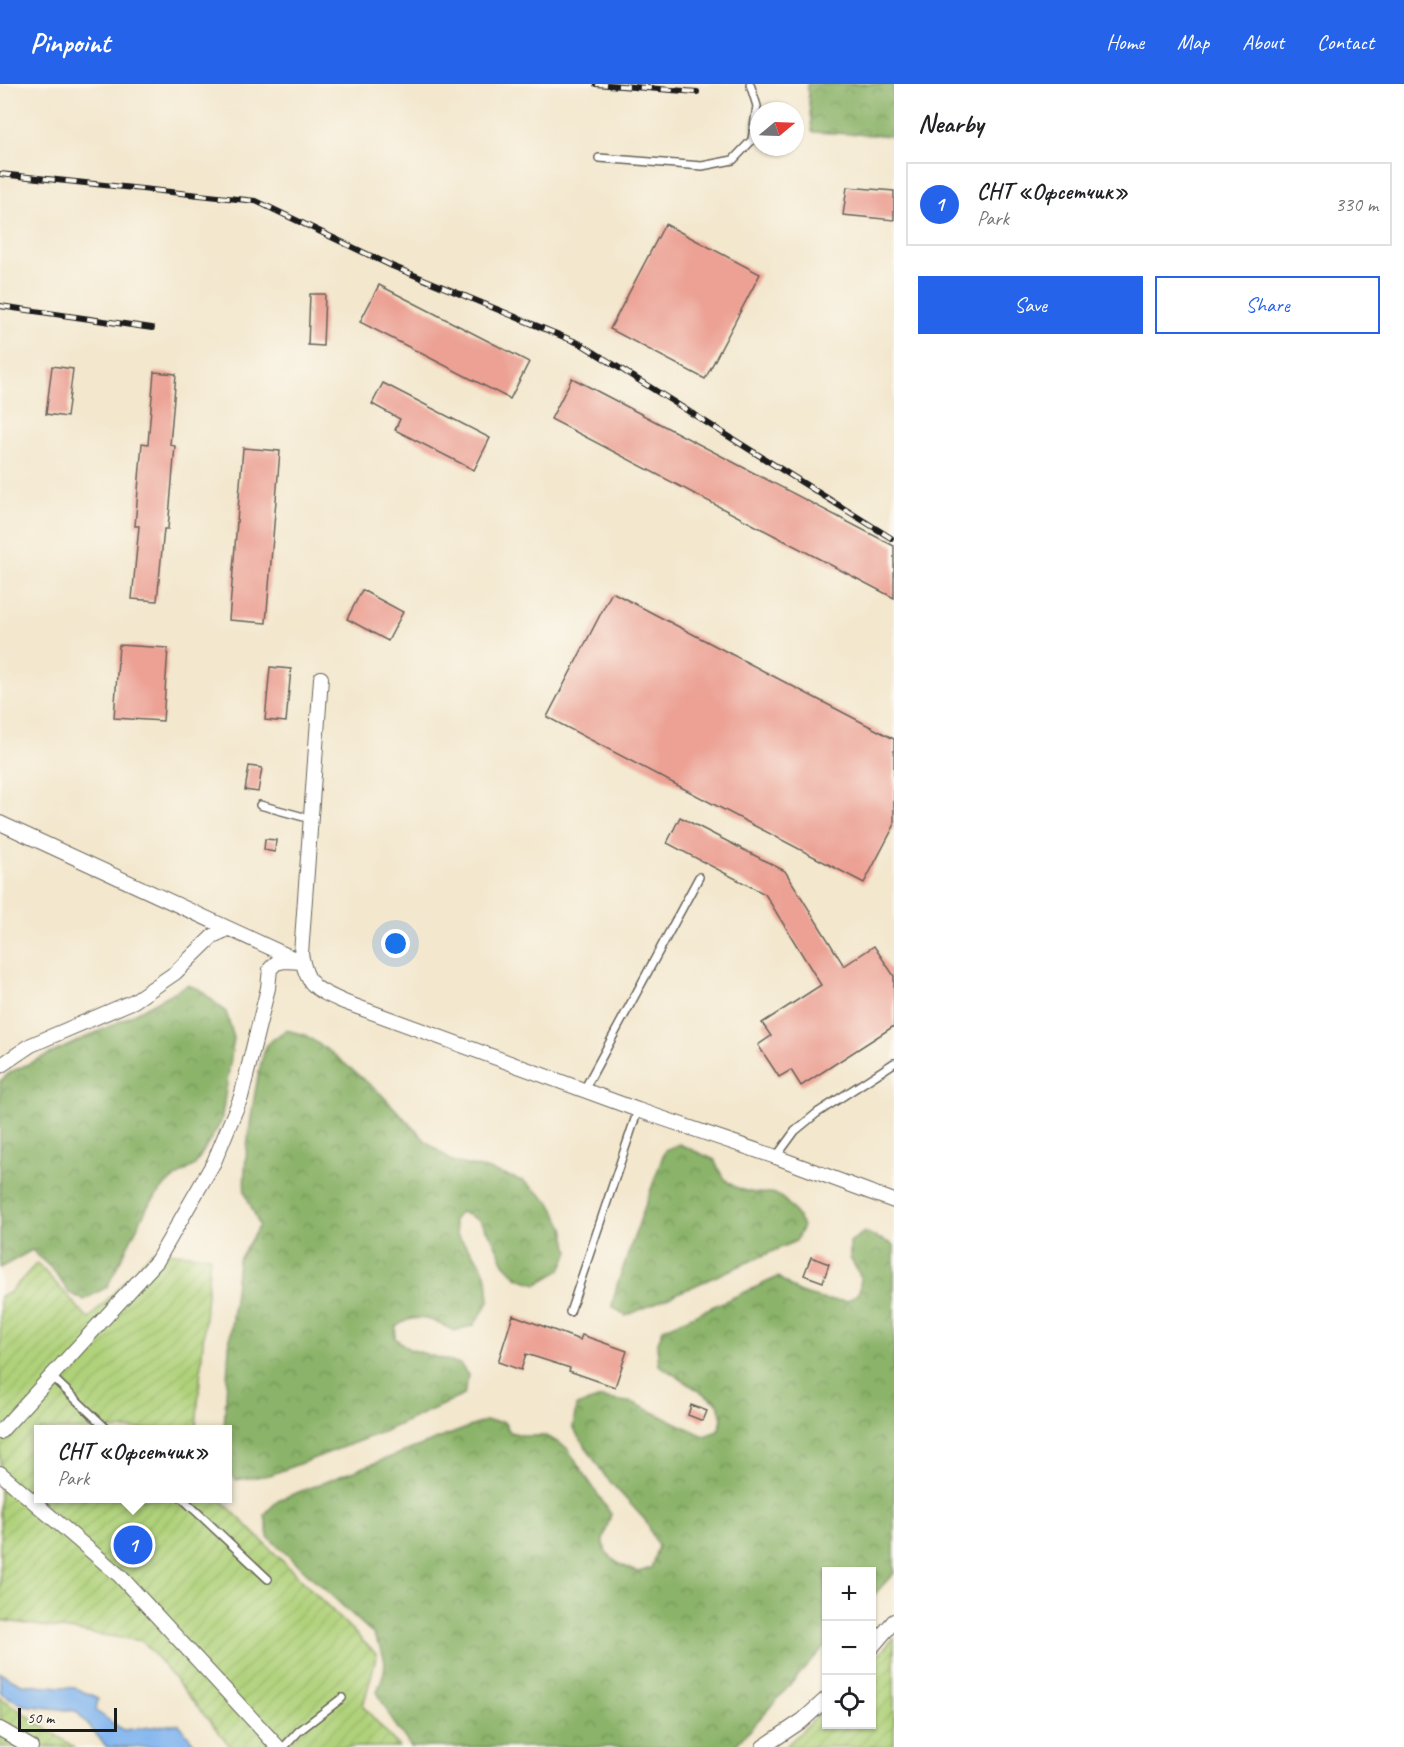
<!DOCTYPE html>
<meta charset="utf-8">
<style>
body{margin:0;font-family:Caveat,sans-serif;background:#f6f6f6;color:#202124}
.controls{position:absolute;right:18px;bottom:18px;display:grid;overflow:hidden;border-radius:0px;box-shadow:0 2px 4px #0004}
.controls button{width:54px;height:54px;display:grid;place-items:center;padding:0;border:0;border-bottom:2px solid #e0e0e0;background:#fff;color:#202124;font:30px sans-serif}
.compass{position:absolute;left:750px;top:18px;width:54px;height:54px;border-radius:50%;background:#fff;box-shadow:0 2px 4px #0004;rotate:71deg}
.scale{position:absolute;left:18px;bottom:15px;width:99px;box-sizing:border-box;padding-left:6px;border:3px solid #1c1c1c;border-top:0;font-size:16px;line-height:21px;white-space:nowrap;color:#1c1c1c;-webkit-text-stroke:4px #fbf7ec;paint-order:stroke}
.you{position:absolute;left:396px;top:860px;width:21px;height:21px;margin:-15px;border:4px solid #fff;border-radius:50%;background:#1a73e8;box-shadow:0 0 0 9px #1a73e833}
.badge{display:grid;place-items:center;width:39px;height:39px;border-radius:50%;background:#2563eb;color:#fff;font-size:20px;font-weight:700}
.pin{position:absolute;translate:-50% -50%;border:3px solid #fff;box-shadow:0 2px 6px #0006}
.popup{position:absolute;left:34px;top:1341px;width:198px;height:78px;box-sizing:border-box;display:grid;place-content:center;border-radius:0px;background:#fff;filter:drop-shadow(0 2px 4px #0005);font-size:20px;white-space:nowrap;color:#757577}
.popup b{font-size:22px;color:#202124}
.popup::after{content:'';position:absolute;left:50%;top:100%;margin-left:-12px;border:12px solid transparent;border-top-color:#fff}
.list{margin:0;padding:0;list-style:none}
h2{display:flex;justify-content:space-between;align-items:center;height:78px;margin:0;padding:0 24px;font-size:26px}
h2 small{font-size:20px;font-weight:400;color:#757577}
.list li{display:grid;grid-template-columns:39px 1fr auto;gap:18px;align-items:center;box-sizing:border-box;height:84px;margin:0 12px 12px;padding:0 12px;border:2px solid #e0e0e0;border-radius:0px}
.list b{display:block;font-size:22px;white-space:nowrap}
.list p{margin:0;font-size:20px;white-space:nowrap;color:#757577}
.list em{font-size:20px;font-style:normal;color:#757577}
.actions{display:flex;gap:12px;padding:18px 24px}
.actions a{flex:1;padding:14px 0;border:2px solid #2563eb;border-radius:0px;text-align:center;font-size:21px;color:#2563eb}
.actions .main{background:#2563eb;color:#fff}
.icon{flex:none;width:33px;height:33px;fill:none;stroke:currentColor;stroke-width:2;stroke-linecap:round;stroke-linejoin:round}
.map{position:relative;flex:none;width:894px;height:1663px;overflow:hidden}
header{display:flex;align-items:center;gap:36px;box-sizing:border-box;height:84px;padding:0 30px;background:#2563eb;color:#fff}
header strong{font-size:28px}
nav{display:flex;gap:33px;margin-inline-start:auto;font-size:21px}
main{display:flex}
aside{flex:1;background:#fff}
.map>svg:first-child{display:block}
.forest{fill:url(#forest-crowns);stroke:#546842;stroke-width:1.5}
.garden{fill:url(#garden-furrows);stroke:#66764a;stroke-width:1.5}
.water{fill:#81b5ef;stroke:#4e6886;stroke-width:1.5}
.building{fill:#eca194}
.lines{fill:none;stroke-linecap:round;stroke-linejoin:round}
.service-casing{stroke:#67635a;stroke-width:10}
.minor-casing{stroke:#67635a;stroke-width:16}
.service{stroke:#fff;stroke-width:7}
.minor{stroke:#fff;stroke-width:14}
.rail-casing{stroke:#1c1c1c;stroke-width:6}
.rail{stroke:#fbf7ec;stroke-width:4;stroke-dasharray:11;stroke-linecap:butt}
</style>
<header>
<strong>Pinpoint</strong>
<nav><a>Home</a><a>Map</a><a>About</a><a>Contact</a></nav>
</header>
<main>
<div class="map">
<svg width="894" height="1663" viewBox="0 0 894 1663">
<defs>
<pattern id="forest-crowns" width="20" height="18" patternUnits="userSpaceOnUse" patternTransform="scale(1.5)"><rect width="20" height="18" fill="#8bb369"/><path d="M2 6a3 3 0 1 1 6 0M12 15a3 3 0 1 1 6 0" fill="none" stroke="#719156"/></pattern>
<pattern id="garden-furrows" width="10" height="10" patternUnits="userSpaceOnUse" patternTransform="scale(1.5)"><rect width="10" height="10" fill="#afd179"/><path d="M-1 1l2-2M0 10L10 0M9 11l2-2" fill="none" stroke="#96b368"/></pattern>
</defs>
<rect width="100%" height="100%" fill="#fbf7ec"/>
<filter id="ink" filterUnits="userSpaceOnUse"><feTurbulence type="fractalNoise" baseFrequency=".0167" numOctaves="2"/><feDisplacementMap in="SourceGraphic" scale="12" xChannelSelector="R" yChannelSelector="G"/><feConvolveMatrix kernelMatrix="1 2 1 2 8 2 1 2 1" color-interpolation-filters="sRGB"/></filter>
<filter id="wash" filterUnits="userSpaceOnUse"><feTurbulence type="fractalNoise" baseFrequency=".008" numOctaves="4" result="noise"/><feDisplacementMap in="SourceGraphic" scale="24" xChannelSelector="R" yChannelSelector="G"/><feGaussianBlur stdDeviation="1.35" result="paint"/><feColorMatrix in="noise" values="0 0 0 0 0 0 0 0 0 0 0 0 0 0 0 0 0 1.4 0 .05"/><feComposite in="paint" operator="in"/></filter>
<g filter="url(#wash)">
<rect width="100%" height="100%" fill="#f3e7cd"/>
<path class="forest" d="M807 0H894V52L812 48Z
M187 901 199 905 226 928 234 954 221 1038 195 1081 167 1099 148 1122 107 1203 84 1216 69 1209 55 1188 32 1166 0 1184V997L11 988 123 936Z
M286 946 305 951 332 969 381 1010 426 1057 453 1078 486 1085 523 1097 549 1117 564 1143 569 1168 561 1186 537 1200 518 1194 504 1179 491 1152 479 1136 461 1128 453 1136 457 1151 478 1176 487 1193 489 1218 474 1241 454 1247C433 1236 416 1227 396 1243L395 1254 409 1265 460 1280 468 1291 464 1311 385 1347 270 1391 236 1396 228 1386V1346L224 1345 229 1262 238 1177 259 1142C256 1130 248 1119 245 1108 241 1091 258 972 268 960 272 955 281 950 286 946Z
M679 1060 715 1076C722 1098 734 1106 756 1109 762 1110 770 1108 775 1110 789 1117 796 1130 803 1142L796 1157 626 1232 612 1222 617 1201 665 1066Z
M864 1148 894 1161V1489L872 1513V1488H826V1561L734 1663H411L392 1636 377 1608C388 1579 388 1576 372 1549L268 1453 265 1430 278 1416 485 1337 504 1338 510 1348 526 1352H547L567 1364 611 1430 603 1456 606 1469 619 1480 638 1488 651 1484 658 1462 645 1436 605 1392 573 1344 576 1322 601 1314 634 1319 704 1352 718 1347 722 1335 718 1319 659 1281 657 1261 663 1245 778 1193 800 1209 825 1216 847 1217 859 1209 861 1193 850 1174V1158Z"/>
<path class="garden" d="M153 1167 210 1172 196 1345 39 1346V1414L220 1415 377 1571 363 1622 399 1663H231L143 1557 0 1536V1212L9 1209 37 1179 89 1235Z
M894 1554V1663H785L826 1624V1640H872V1578Z
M0 1613 74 1663H0Z"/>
<path class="water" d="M0 1589 22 1600 75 1604 98 1614 96 1627 123 1646 179 1640 197 1663H107L76 1627 23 1621 0 1608Z"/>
<g id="blocks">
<path class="building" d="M847 103 894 107V136L843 131Z
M665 140 760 190 705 295 610 245Z
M379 201 529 278 510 315 360 238Z
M310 210H325L323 262 308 261Z
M52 282 73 285 67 333 46 330Z
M154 288 176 290 170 361 175 362 168 445H164L157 517 132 515 139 442H135L142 359 148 360Z
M572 294 894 462V514L551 335Z
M383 299 490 354 474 386 395 346 400 335 372 320Z
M243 364 280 367 266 539 229 536Z
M362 506 403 528 388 557 347 535Z
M612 508 894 655V742L864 799 547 633Z
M119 561 168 564 163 637 114 634Z
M270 583 291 585 286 638 265 636Z
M249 682 262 684 258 708 245 706Z
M680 733 785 787 844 882 874 862 894 892V942L801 1002 791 986 779 993 758 961 771 952 762 939 821 901 765 810 667 759Z
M265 755 276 756 275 768 264 766Z
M811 1173 829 1180 823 1198 804 1191Z
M513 1231 580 1256 582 1251 627 1267 615 1303 569 1287 570 1284 526 1270 521 1286 498 1278Z
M691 1321 707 1327 703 1337 688 1331Z"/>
</g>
</g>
<g filter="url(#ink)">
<use href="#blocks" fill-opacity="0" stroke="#67635a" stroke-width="1.5"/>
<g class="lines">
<g class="service-casing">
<path id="service" d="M599 74 702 82 733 76 752 56 757 22 750 0
M260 721 311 735
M584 1006 699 793
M776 1073 795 1047 817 1029 894 979
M570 1228 638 1026
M51 1292 108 1346
M182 1414 268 1495
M284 1663 299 1647 342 1614"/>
</g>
<g class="minor-casing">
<path id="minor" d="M321 594 301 870C307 903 315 905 344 918L638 1026 776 1073 894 1117
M0 739 297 876
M0 982 31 961 134 917 175 889 213 852 228 845
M0 1348 157 1177 214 1078 241 1013 268 904 270 885 276 879 285 877 302 878
M0 1389 120 1492 278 1663
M872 1563 894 1537
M0 1645 31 1663
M763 1663 803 1636 826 1615"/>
</g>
<use href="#service" class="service"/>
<use href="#minor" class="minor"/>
<g class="rail-casing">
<path id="rail" d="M596 0 697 8
M0 90 256 117 392 182 581 260 891 454
M0 222 152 244"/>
</g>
<use href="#rail" class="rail"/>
</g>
</g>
</svg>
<div class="controls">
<button>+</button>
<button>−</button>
<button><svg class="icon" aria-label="locate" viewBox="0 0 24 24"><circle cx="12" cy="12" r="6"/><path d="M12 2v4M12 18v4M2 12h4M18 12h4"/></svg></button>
</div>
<svg class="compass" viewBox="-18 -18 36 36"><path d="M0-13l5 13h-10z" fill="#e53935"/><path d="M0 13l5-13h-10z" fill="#757577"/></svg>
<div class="scale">50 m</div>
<div class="you"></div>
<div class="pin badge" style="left:133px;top:1461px">1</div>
<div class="popup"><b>СНТ «Офсетчик»</b>Park</div>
</div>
<aside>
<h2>Nearby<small></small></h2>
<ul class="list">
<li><span class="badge">1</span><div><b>СНТ «Офсетчик»</b><p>Park</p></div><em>330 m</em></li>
</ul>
<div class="actions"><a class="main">Save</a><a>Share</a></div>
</aside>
</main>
